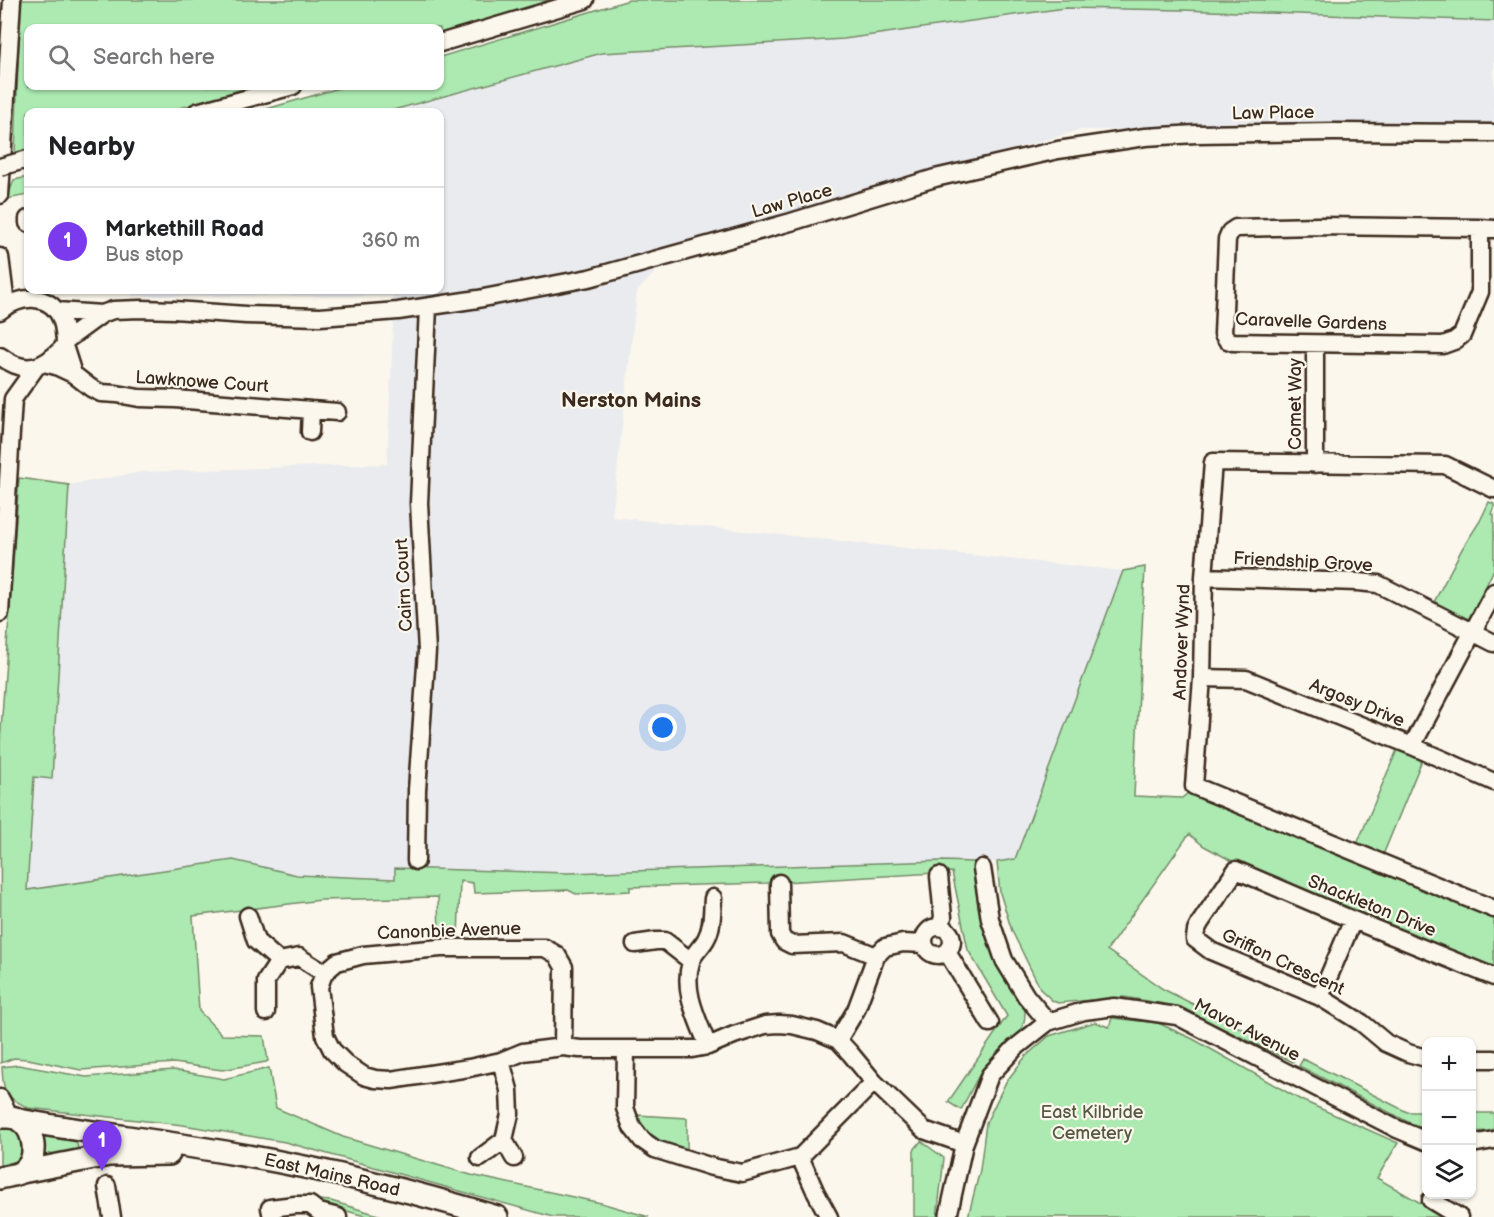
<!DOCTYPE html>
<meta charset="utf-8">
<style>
body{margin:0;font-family:"Balsamiq Sans",sans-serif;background:#f6f6f6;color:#202124}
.controls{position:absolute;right:18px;bottom:18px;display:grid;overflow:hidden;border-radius:12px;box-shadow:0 2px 4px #0004}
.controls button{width:54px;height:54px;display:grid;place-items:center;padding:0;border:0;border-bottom:2px solid #e0e0e0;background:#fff;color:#202124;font:30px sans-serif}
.you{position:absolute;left:663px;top:728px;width:21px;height:21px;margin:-15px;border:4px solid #fff;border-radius:50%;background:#1a73e8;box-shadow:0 0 0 9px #1a73e833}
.badge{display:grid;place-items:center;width:39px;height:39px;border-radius:50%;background:#7c3aed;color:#fff;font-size:20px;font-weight:700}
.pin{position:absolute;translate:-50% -50px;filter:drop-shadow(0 2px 3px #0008)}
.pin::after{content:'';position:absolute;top:32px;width:21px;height:18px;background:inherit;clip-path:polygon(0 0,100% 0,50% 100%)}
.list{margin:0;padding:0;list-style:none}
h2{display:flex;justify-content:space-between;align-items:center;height:78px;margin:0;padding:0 24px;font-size:26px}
h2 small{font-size:20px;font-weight:400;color:#757577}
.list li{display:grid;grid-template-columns:39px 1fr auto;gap:18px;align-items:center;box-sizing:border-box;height:108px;padding:0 24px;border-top:2px solid #e0e0e0}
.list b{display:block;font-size:22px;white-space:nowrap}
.list p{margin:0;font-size:20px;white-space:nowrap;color:#757577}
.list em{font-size:20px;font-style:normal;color:#757577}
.icon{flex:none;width:33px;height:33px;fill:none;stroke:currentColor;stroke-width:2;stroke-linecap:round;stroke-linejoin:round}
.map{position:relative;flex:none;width:1494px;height:1217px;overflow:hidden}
.search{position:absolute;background:#fff;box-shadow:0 2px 4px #0004;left:24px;top:24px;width:420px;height:66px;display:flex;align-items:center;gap:15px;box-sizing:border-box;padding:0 21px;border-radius:12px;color:#757577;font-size:22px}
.panel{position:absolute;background:#fff;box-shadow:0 2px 4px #0004;left:24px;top:108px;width:420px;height:186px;border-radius:12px}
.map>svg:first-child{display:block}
.built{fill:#eaebef}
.green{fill:#aceab1;stroke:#748a68;stroke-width:1.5}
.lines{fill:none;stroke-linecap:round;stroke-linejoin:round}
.minor-casing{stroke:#3b2a1e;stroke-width:21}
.major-casing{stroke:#3b2a1e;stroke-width:26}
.minor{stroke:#fbf7ec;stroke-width:16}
.major{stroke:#fbf7ec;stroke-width:21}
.minor-bridge-casing{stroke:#3b2a1e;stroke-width:21;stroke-linecap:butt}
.minor-bridge{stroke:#fbf7ec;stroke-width:16}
.labels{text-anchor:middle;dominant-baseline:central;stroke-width:4.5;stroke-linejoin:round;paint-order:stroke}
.street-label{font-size:18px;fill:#3b2a1e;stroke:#fbf7ec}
.park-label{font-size:18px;fill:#575a43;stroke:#fbf7ec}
.quarter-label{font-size:21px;font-weight:bold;fill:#3b2a1e;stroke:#fbf7ec}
</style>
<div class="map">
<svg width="1494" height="1217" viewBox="0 0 1494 1217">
<rect width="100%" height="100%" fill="#fbf7ec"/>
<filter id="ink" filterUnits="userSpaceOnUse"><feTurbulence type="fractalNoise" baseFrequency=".0167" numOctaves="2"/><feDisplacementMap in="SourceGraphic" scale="12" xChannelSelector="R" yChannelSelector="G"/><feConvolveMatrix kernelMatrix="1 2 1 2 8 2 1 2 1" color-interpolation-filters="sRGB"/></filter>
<g filter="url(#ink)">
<path class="built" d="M1065 8 1182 10 1494 21V130H1080L682 243 637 292 612 517 1123 571 1015 859 997 862 942 861 569 873 395 868V879L297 875 233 860 27 890 34 777 52 779 69 485 141 472 387 464 393 326V296H132V290H440V112H376L602 53 844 39Z"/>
<path class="green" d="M20 0H557L440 33V28H28V86H255L166 112H28V152L15 155Z
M629 0H1494V21L1182 10 1065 8 844 39 602 53 386 112H256L346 86H440V57Z
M28 177V195L7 199 14 180Z
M19 478 69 485 52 779 34 777 27 890 233 860 297 875 395 879V868L569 873 942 861 974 862 978 894 1024 1001C1030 1040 1008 1042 986 1065 978 1074 967 1099 961 1110L948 1102 1007 1016 968 950 952 872 767 883 630 887V891L576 894 568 890 474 893 473 883 460 881 458 939H439L438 897 321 900 193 916 199 1011 222 1035 264 1036 268 1061 266 1062 222 1070 174 1063 81 1070 28 1059 14 1058 1 1063 0 744Z
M1489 502 1494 504V509L1492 514 1494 515V569L1468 624 1432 606 1462 549 1480 521Z
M1145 567 1134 796 1182 798 1189 792 1202 794 1494 919V969L1232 861 1204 846 1189 834 1107 950 1163 989 1296 1056 1293 1062 1176 1006 1124 997 1058 1003 1053 1001 1041 990 1012 931 1000 893 997 862 1015 859 1123 571Z
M1397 750 1403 751 1422 760 1383 855 1357 844Z
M1112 1018 1158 1023 1193 1039 1301 1100 1398 1143 1377 1178 1445 1217H968L980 1170 986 1123 1006 1082 1026 1056 1049 1036 1095 1022 1109 1027Z
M1303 1059 1407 1112H1426V1128L1410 1123 1299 1066Z
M18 1065 86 1077 173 1070 224 1079 269 1068 276 1108 343 1137 471 1175 601 1203 649 1217H553L285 1142 183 1125 28 1108C5 1095 3 1095 2 1067Z
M1472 1113H1494V1129L1489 1131 1472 1132Z
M637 1115 687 1118V1152C662 1143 650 1142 637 1115Z
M0 1124 12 1127 24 1136 22 1160 0 1171Z
M36 1132 76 1139 79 1154 39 1164Z
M921 1141 944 1158 937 1217H914V1150Z
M305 1199 331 1201 385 1217H368Z"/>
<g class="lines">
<g class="minor-casing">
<path id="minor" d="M440 43 585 0
M197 112 293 86
M0 195 12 0
M28 219V223
M1480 228V292L1462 335 1454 341 1443 345 1233 342 1227 340 1223 334 1227 239 1230 232 1236 228 1318 226 1480 228 1494 229
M0 257 6 305
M0 311C9 303 23 298 35 299 53 301 62 314 64 331 64 335 66 341 64 345 63 349 58 352 55 355 36 372 20 371 0 356
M57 311 102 314
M65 341 102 314 113 310 141 309 174 310 246 315 320 317 398 311 478 299 589 278 791 222 935 178 1058 150 1145 137 1196 134 1333 132 1494 133
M44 363 56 366 73 374 64 346
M73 374 91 388 101 393 117 394 139 398 175 399 311 410 310 432
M311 410 337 412
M1315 464V344
M1494 489 1445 465 1213 462 1204 577 1202 678 1194 786 1494 909
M1204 577 1358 582 1378 584 1494 643
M0 613 13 399 36 367
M1202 678 1246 679 1412 746 1494 782
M1412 746 1494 592
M416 861 417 790 427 651 419 503 428 307
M982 868 990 919 1004 960 1026 996 1048 1022
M939 876 943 917 940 927
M779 883 780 934 784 941 792 945 844 943 876 956
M248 916 256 941 279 961 266 981V1012
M924 941a14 14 0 1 1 28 0a14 14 0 1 1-28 0Z
M635 944 656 941H665L691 961
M947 952 990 1023
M279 961 299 957 324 973
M1320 997 1353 920
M838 1040 856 1010 876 956 885 947 903 943 924 944
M708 1046C698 1020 682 991 691 962 693 953 702 947 706 939 713 927 712 911 713 898
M563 1047 564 967 557 955 545 948H441L363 955 337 962 324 973 319 987 325 1036 332 1050 346 1064 364 1076 375 1079 391 1080 469 1068 501 1061 523 1052 563 1047 580 1049H692L708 1046 734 1035 765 1025 779 1024 792 1025 817 1031 838 1040 850 1053 874 1082 924 1130 964 1144
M626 1049 625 1108 632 1127 642 1140 655 1149 712 1167 742 1173 800 1157 874 1082
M1426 1058 1408 1053 1386 1043 1362 1023 1320 997 1211 951 1195 939 1196 931 1200 923 1236 870 1353 920 1494 977
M1472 1059H1494
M501 1061 509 1090 510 1114 504 1140 514 1158
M0 1098 10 1117
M1472 1144 1494 1140
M800 1157 816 1193 829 1217
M480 1158 504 1140
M107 1186 112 1217
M1431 1200 1459 1217
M272 1217 270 1208 295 1205H310L319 1212 338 1217
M948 1217 964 1144 990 1075 1015 1048 1048 1022 1084 1011 1114 1007 1177 1016 1395 1128 1426 1141"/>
</g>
<g class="major-casing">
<path id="major" d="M0 1117C6 1117 14 1116 19 1120 35 1130 39 1159 23 1171 18 1175 7 1176 0 1178
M19 1120C91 1133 164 1141 236 1154 324 1169 412 1191 497 1217
M22 1172 109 1155 169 1154"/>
</g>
<use href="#minor" class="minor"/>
<use href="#major" class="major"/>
<g class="minor-bridge-casing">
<path id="minor-bridge" d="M0 167 28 159"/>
</g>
<use href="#minor-bridge" class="minor-bridge"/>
</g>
</g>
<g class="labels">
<g class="street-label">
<text transform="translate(1273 113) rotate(-1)">Law Place</text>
<text transform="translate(792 201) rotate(-16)">Law Place</text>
<text transform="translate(1311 322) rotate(2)">Caravelle Gardens</text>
<text transform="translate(202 382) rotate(4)">Lawknowe Court</text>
<text transform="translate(1295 404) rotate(-90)">Comet Way</text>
<text transform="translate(1303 562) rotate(3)">Friendship Grove</text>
<text transform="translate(404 585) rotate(-93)">Cairn Court</text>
<text transform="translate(1182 642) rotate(-88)">Andover Wynd</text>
<text transform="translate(1357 703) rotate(22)">Argosy Drive</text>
<text transform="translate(1372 906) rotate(22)">Shackleton Drive</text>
<text transform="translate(449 931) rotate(-2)">Canonbie Avenue</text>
<text transform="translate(1283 962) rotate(25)">Griffon Crescent</text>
<text transform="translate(1247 1030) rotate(27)">Mavor Avenue</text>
<text transform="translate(332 1175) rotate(13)">East Mains Road</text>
</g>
<g class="park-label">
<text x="1092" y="1112">East Kilbride<tspan x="1092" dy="21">Cemetery</tspan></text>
</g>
<g class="quarter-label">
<text x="631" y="400">Nerston Mains</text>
</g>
</g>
</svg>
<div class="controls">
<button>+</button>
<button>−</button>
<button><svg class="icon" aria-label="layers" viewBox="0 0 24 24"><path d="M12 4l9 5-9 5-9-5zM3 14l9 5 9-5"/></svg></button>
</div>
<div class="you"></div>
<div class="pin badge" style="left:102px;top:1171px">1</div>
<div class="search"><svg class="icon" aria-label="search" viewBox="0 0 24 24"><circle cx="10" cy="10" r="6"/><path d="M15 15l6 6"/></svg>Search here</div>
<section class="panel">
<h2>Nearby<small></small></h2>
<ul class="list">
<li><span class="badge">1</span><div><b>Markethill Road</b><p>Bus stop</p></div><em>360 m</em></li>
</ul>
</section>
</div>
